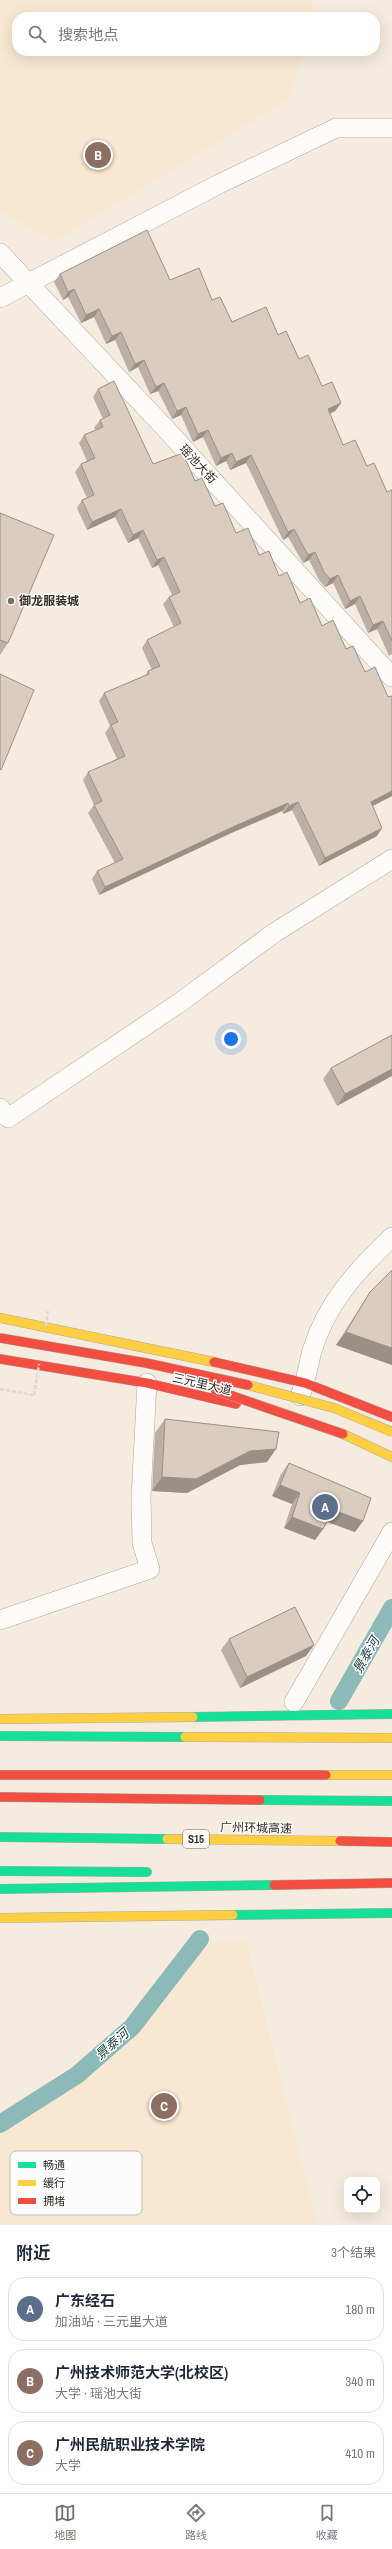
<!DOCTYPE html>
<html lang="zh">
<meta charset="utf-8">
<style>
body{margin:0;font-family:"Archivo Narrow","Noto Sans SC",sans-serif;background:#f2f2f3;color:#1f2937}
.controls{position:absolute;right:12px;bottom:12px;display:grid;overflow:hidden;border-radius:8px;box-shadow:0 4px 16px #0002}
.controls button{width:36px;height:36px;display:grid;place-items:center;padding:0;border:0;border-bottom:1px solid #e0e1e3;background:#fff;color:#1f2937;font:20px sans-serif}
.you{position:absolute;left:231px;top:1039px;width:14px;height:14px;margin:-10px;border:3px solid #fff;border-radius:50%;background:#1a73e8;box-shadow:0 0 0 6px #1a73e833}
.badge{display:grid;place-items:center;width:26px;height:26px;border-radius:50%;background:#776f64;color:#fff;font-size:13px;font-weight:700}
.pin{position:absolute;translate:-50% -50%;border:2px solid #fff;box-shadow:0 1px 4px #0006}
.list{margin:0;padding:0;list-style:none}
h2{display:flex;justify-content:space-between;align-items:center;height:52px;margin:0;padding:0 16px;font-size:17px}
h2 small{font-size:13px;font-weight:400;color:#747a83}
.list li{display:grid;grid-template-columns:26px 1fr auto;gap:12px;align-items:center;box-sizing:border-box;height:64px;margin:0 8px 8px;padding:0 8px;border:1px solid #e0e1e3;border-radius:16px}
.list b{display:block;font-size:15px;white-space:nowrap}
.list p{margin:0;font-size:13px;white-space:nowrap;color:#747a83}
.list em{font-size:13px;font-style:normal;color:#747a83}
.icon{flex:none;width:22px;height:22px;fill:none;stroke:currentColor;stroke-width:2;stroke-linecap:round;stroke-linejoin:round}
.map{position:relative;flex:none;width:392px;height:2225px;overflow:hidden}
.search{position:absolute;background:#fff;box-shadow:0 4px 16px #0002;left:12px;right:12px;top:12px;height:44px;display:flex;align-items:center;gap:10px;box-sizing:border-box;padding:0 14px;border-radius:16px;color:#747a83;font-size:15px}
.sheet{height:268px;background:#fff}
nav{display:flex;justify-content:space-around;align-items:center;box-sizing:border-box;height:56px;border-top:1px solid #e0e1e3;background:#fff;font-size:11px;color:#747a83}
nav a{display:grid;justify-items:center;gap:2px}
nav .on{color:#776f64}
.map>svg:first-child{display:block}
.built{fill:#f8e7d1}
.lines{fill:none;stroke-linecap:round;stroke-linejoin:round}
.canal{stroke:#8bbab8;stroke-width:18}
.street-casing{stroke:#aea69d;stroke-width:20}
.fast-casing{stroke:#aea69d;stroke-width:10}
.slow-casing{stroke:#aea69d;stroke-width:10}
.jam-casing{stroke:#aea69d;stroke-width:10}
.path{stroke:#dddad6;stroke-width:2.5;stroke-dasharray:4 2;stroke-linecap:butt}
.street{stroke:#fefcfa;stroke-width:19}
.fast{stroke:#16e098;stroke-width:9}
.slow{stroke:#ffcf43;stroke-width:9}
.jam{stroke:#f24e42;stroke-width:9}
.slow-bridge-casing{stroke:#aea69d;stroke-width:10;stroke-linecap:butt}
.jam-bridge-casing{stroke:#aea69d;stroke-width:10;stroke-linecap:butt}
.path-bridge{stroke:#dddad6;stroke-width:2.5;stroke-dasharray:4 2;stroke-linecap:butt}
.slow-bridge{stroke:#ffcf43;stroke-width:9}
.jam-bridge{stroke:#f24e42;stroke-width:9}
.wall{fill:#bbb0a5}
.shaded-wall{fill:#999086}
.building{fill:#dacdc0;stroke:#999086}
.poi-dot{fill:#776f64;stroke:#fcfcfc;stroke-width:1.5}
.labels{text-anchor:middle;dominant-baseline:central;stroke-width:3;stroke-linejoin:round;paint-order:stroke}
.shield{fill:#fcfcfc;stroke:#6f6a64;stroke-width:1}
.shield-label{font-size:11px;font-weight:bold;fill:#332c23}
.street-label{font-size:12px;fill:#332c23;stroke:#fcfcfc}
.poi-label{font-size:12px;font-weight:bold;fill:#332c23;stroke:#fcfcfc;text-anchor:start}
.water-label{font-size:13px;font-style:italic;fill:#183b3c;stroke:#fcfcfc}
.key{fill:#fcfcfc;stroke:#c0bebb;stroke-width:1}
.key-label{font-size:11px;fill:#332c23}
</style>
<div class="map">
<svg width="392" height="2225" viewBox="0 0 392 2225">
<rect width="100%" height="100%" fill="#f5ebde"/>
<path class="built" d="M0 0H312L308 17H17V51H301L290 98 55 241 0 212Z
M246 1940 318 2225H0V2131L82 2081 133 2032 200 1944Z"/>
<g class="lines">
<path class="canal" d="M339 1701 392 1608
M0 2124 77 2075 132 2027 200 1939"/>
<g class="street-casing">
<path id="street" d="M0 253 165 428 392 677
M0 298 219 184 336 128H392
M0 1108 8 1118 182 1001 274 933 392 859
M300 1396C306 1381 308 1366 312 1351 326 1304 357 1270 392 1237
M0 1620 150 1569 142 1543 141 1497 147 1383
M294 1702 392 1532"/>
</g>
<g class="fast-casing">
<path id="fast" d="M193 1717 392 1714
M0 1736 185 1737
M260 1800 392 1801
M0 1837 167 1839
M0 1871 147 1872
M0 1889 274 1885
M233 1915 392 1913"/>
</g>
<g class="slow-casing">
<path id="slow" d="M0 1318 214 1362
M343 1434 392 1457
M0 1719 193 1717
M185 1737 392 1738
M326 1775H392
M167 1839 340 1841
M0 1918 233 1915"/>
</g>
<g class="jam-casing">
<path id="jam" d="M0 1359 147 1383 236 1404
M214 1362 305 1383 392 1417
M0 1775H326
M0 1797 260 1800
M340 1841 392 1842
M274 1885 392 1883"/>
</g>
<path class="path" d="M0 1389 34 1395"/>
<use href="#street" class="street"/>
<use href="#fast" class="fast"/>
<use href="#slow" class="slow"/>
<use href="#jam" class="jam"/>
<g class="slow-bridge-casing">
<path id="slow-bridge" d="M248 1385 334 1408 392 1432"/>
</g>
<g class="jam-bridge-casing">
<path id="jam-bridge" d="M0 1338 146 1363 248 1385
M215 1390 343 1434"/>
</g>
<path class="path-bridge" d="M46 1326 48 1311
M34 1395 39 1364"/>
<use href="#slow-bridge" class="slow-bridge"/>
<use href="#jam-bridge" class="jam-bridge"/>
</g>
<path class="wall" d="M60 274 170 280 212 300 232 322 278 335 322 386 341 403 335 411 330 414 343 445 367 466 387 492 392 490V654L389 656 377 629 368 633 355 604 345 609 333 583 325 587 319 580 309 560 303 563 288 537 283 540 246 463 230 470 226 461 216 466 203 437 193 442 181 415 172 419 158 391 150 394 138 367 129 372 115 340 106 344 94 317 81 323 68 297 63 300 54 282Z
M98 389 153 464 195 481 236 533 279 576 300 603 322 626 346 649 365 672 388 697 392 696V796L372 806 377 836 319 866 292 810 283 814 282 811 229 834 99 895 92 879 97 871 115 863 88 813 94 805 83 780 88 772 117 759 105 733 110 726 99 701 104 693 145 676 148 671 152 670 142 648 147 640 174 627 163 604 169 597 172 595 158 565 152 568 138 538 128 543 115 517 87 530 77 508 82 500 87 498 75 472 81 464 87 461 79 443 84 435 96 430 94 428 100 420 103 419 93 397Z
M0 513 8 643 0 655Z
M392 1035 337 1106 323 1079 331 1068Z
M392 1270V1365L336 1345 361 1306 370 1292Z
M165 1419 276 1449 267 1462 240 1465 187 1493 152 1491 155 1433Z
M289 1463 363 1521 355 1532 327 1522 323 1529 315 1540 284 1528 292 1504 272 1496 281 1474Z
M229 1639 314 1645 306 1656 240 1688 221 1650Z"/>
<path class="shaded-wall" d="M74 289 68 297 63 300 68 292Z
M99 309 94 317 81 323 86 315Z
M121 332 115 340 106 344 112 336Z
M144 360 138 367 129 372 135 364Z
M164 383 158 391 150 394 156 387Z
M341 403 335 411 322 417 328 409Z
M186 407 181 415 172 419 177 411Z
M208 430 203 437 193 442 198 434Z
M232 453 226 461 216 466 221 458Z
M251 455 246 463 230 470 236 462Z
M121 509 115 517 87 530 92 522Z
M294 529 288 537 283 540 288 532Z
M143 530 138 538 128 543 133 535Z
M315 552 309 560 303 563 308 555Z
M164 557 158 565 152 568 157 560Z
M338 575 333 583 325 587 330 579Z
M360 596 355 604 345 609 350 601Z
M383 621 377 629 368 633 373 625Z
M392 791V796L365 810 371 802Z
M298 802 292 810 283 814 289 806Z
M288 803 282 811 229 834 99 895 105 887 235 826Z
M382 828 377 836 319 866 325 858Z
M392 1069V1076L337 1106 345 1094Z
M346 1332 392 1348V1365L336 1345Z
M276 1449 267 1462 240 1465 187 1493 152 1491 162 1477 250 1451Z
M280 1485 300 1493 292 1504 272 1496Z
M333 1510 363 1521 355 1532 325 1521Z
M292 1517 323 1529 315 1540 284 1528Z
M314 1645 306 1656 240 1688 247 1677Z"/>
<path class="building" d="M147 230 170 280 199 268 212 300 220 297 232 322 266 307 278 335 286 331 299 359 308 355 322 386 332 382 341 403 328 409 343 445 355 440 367 466 374 463 387 492 392 490V641L383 621 373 625 360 596 350 601 338 575 330 579 324 572 315 552 308 555 294 529 288 532 251 455 236 462 232 453 221 458 208 430 198 434 186 407 177 411 164 383 156 387 144 360 135 364 121 332 112 336 99 309 86 315 74 289 68 292 60 274Z
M114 381 153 464 183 453 195 481 202 478 215 506 223 503 236 533 248 528 259 555 269 551 279 576 287 572 300 603 310 598 322 626 333 620 346 649 353 646 365 672 375 667 388 697 392 696V791L371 802 382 828 325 858 298 802 289 806 288 803 235 826 105 887 97 871 123 859 94 805 102 801 88 772 125 756 111 725 118 722 104 693 149 674 148 671 160 666 147 640 181 623 169 597 180 592 164 557 157 560 143 530 133 535 121 509 92 522 82 500 94 495 81 464 95 458 84 435 103 427 100 420 110 415 98 389Z
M0 513 54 535 8 643 0 640Z
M0 674 34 690 1 770 0 769Z
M392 1035V1069L345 1094 331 1068Z
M392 1270V1348L346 1332 370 1292Z
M165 1419 279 1432 276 1449 250 1451 196 1479 162 1477Z
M289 1463 371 1498 363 1521 333 1510 323 1529 292 1517 300 1493 280 1485Z
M295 1607 314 1645 247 1677 229 1639Z"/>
<circle class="poi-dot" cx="11" cy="601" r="4"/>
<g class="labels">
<rect class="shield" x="183" y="1830" width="26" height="18" rx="3"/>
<g class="shield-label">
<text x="196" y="1839">S15</text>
</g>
<g class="street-label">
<text transform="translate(198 464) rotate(47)">瑶池大街</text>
<text transform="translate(202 1384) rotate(13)">三元里大道</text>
<text transform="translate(256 1828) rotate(1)">广州环城高速</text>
</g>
<g class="poi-label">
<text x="19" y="601">御龙服装城</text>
</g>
<g class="water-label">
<text transform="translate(366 1655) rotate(-60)">景泰河</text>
<text transform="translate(112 2044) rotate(-41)">景泰河</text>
</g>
</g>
<rect x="10" y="2151" width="132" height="64" rx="6" class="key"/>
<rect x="18" y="2162" width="18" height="6" fill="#16e098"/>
<rect x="18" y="2180" width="18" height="6" fill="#ffcf43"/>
<rect x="18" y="2198" width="18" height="6" fill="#f24e42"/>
<g class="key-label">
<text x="43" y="2169">畅通</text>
<text x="43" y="2187">缓行</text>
<text x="43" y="2205">拥堵</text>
</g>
</svg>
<div class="controls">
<button><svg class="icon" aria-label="locate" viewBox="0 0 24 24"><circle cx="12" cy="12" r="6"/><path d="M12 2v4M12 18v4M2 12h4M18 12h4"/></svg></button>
</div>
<div class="you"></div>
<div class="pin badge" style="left:325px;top:1507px;background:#5c6f8a">A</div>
<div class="pin badge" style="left:98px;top:155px;background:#8d6e63">B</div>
<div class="pin badge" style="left:164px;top:2106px;background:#8d6e63">C</div>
<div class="search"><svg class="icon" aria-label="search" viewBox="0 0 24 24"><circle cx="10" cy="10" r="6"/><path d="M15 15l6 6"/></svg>搜索地点</div>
</div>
<section class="sheet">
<h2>附近<small>3个结果</small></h2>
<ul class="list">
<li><span class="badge" style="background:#5c6f8a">A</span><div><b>广东经石</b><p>加油站 · 三元里大道</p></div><em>180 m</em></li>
<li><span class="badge" style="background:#8d6e63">B</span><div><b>广州技术师范大学(北校区)</b><p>大学 · 瑶池大街</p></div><em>340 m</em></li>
<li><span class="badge" style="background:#8d6e63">C</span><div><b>广州民航职业技术学院</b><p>大学</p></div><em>410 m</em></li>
</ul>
</section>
<nav>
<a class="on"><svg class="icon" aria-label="map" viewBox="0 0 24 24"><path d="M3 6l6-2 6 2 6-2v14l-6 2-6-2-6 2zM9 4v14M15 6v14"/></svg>地图</a>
<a><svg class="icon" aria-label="directions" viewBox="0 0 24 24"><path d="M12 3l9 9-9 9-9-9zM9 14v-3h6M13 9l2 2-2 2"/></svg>路线</a>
<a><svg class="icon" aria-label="saved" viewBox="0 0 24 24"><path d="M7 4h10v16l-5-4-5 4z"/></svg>收藏</a>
</nav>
